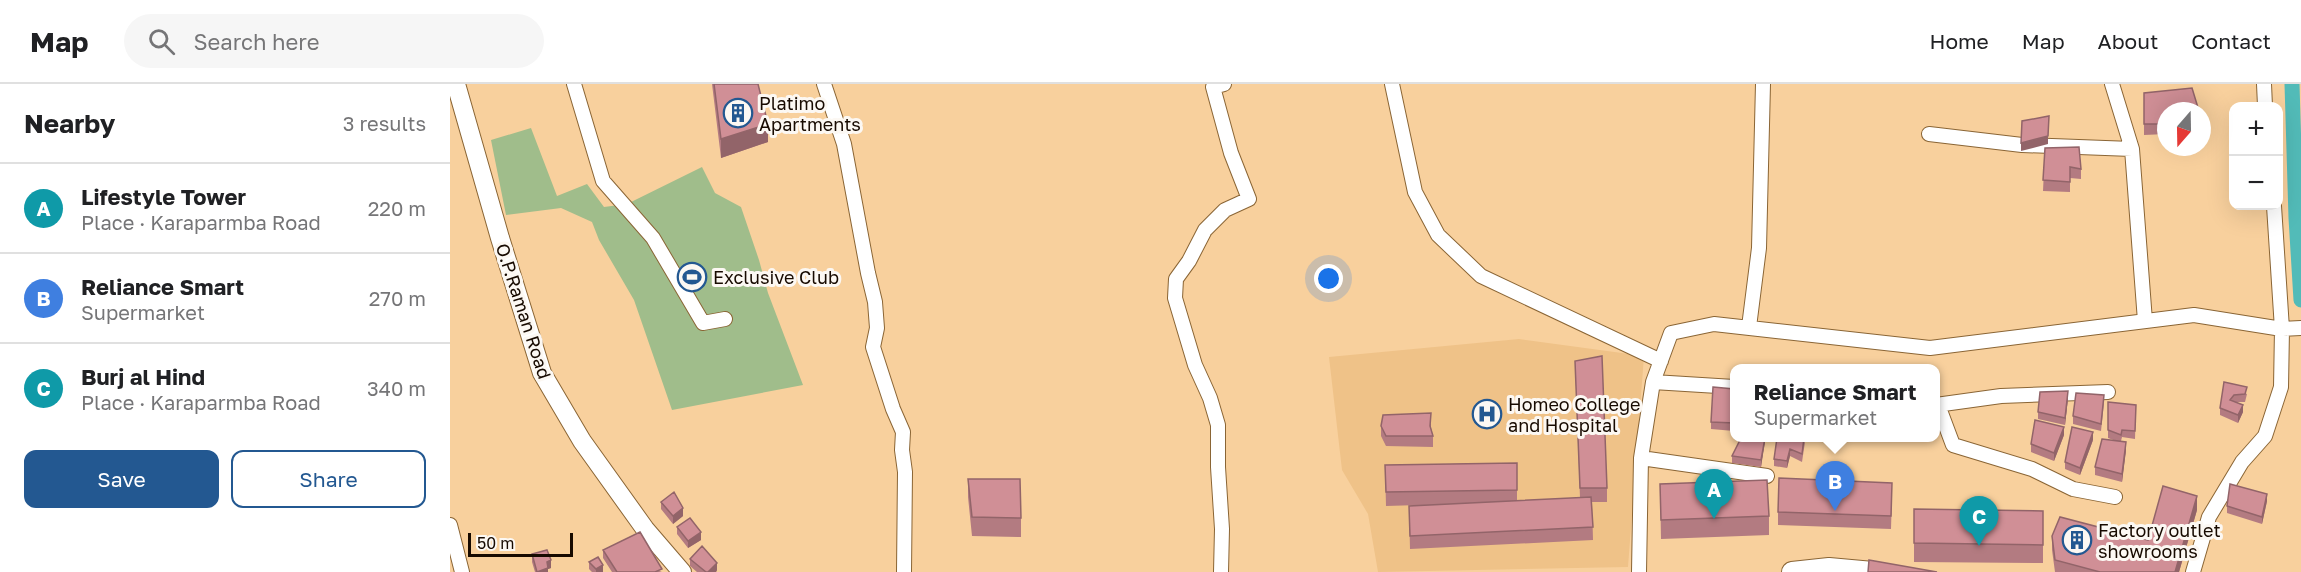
<!DOCTYPE html>
<meta charset="utf-8">
<style>
body{margin:0;font-family:"Golos Text",sans-serif;background:#f6f6f6;color:#202124}
.controls{position:absolute;right:18px;top:18px;display:grid;overflow:hidden;border-radius:12px;box-shadow:0 6px 24px #0002}
.controls button{width:54px;height:54px;display:grid;place-items:center;padding:0;border:0;border-bottom:2px solid #e0e0e0;background:#fff;color:#202124;font:30px sans-serif}
.compass{position:absolute;left:1707px;top:18px;width:54px;height:54px;border-radius:50%;background:#fff;box-shadow:0 6px 24px #0002;rotate:200deg}
.scale{position:absolute;left:18px;bottom:15px;width:105px;box-sizing:border-box;padding-left:6px;border:3px solid #170a00;border-top:0;font-size:16px;line-height:21px;white-space:nowrap;color:#170a00;-webkit-text-stroke:4px #fcf8f3;paint-order:stroke}
.you{position:absolute;left:879px;top:195px;width:21px;height:21px;margin:-15px;border:4px solid #fff;border-radius:50%;background:#1a73e8;box-shadow:0 0 0 9px #1a73e833}
.badge{display:grid;place-items:center;width:39px;height:39px;border-radius:50%;background:#235891;color:#fff;font-size:20px;font-weight:700}
.pin{position:absolute;translate:-50% -50px;filter:drop-shadow(0 2px 3px #0008)}
.pin::after{content:'';position:absolute;top:32px;width:21px;height:18px;background:inherit;clip-path:polygon(0 0,100% 0,50% 100%)}
.popup{position:absolute;left:1280px;top:280px;width:210px;height:78px;box-sizing:border-box;display:grid;place-content:center;border-radius:12px;background:#fff;filter:drop-shadow(0 2px 4px #0005);font-size:20px;white-space:nowrap;color:#757577}
.popup b{font-size:22px;color:#202124}
.popup::after{content:'';position:absolute;left:50%;top:100%;margin-left:-12px;border:12px solid transparent;border-top-color:#fff}
.list{margin:0;padding:0;list-style:none}
h2{display:flex;justify-content:space-between;align-items:center;height:78px;margin:0;padding:0 24px;font-size:26px}
h2 small{font-size:20px;font-weight:400;color:#757577}
.list li{display:grid;grid-template-columns:39px 1fr auto;gap:18px;align-items:center;box-sizing:border-box;height:90px;padding:0 24px;border-top:2px solid #e0e0e0}
.list b{display:block;font-size:22px;white-space:nowrap}
.list p{margin:0;font-size:20px;white-space:nowrap;color:#757577}
.list em{font-size:20px;font-style:normal;color:#757577}
.actions{display:flex;gap:12px;padding:18px 24px}
.actions a{flex:1;padding:14px 0;border:2px solid #235891;border-radius:12px;text-align:center;font-size:21px;color:#235891}
.actions .main{background:#235891;color:#fff}
.icon{flex:none;width:33px;height:33px;fill:none;stroke:currentColor;stroke-width:2;stroke-linecap:round;stroke-linejoin:round}
.map{position:relative;flex:none;width:1851px;height:488px;overflow:hidden}
header{display:flex;align-items:center;gap:36px;box-sizing:border-box;height:84px;padding:0 30px;background:#fff;border-bottom:2px solid #e0e0e0}
header strong{font-size:28px}
nav{display:flex;gap:33px;margin-inline-start:auto;font-size:21px}
.search{width:420px;height:54px;background:#f6f6f6;display:flex;align-items:center;gap:15px;box-sizing:border-box;padding:0 21px;border-radius:33px;color:#757577;font-size:22px}
main{display:flex}
aside{flex:1;background:#fff}
.map>svg:first-child{display:block}
.built{fill:#efc288}
.green{fill:#a0bd8b}
.lines{fill:none;stroke-linecap:round;stroke-linejoin:round}
.canal{stroke:#52bbb8;stroke-width:15}
.minor-casing{stroke:#8a6535;stroke-width:16}
.tertiary-casing{stroke:#8a6535;stroke-width:20}
.secondary-casing{stroke:#8a6535;stroke-width:22}
.minor{stroke:#fff;stroke-width:14}
.tertiary{stroke:#fff;stroke-width:18}
.secondary{stroke:#fff;stroke-width:20}
.wall{fill:#b37b81}
.shaded-wall{fill:#926469}
.building{fill:#d08f96;stroke:#926469;stroke-width:1.5}
.labels{text-anchor:middle;dominant-baseline:central;stroke-width:6;stroke-linejoin:round;paint-order:stroke}
.poi-label{font-size:18px;fill:#170a00;stroke:#fcf8f3;text-anchor:start}
.street-label{font-size:18px;fill:#170a00;stroke:#fcf8f3}
</style>
<header>
<strong>Map</strong>
<div class="search"><svg class="icon" aria-label="search" viewBox="0 0 24 24"><circle cx="10" cy="10" r="6"/><path d="M15 15l6 6"/></svg>Search here</div>
<nav><a>Home</a><a>Map</a><a>About</a><a>Contact</a></nav>
</header>
<main>
<aside>
<h2>Nearby<small>3 results</small></h2>
<ul class="list">
<li><span class="badge" style="background:#0f9aa8">A</span><div><b>Lifestyle Tower</b><p>Place · Karaparmba Road</p></div><em>220 m</em></li>
<li><span class="badge" style="background:#3f7fe0">B</span><div><b>Reliance Smart</b><p>Supermarket</p></div><em>270 m</em></li>
<li><span class="badge" style="background:#0f9aa8">C</span><div><b>Burj al Hind</b><p>Place · Karaparmba Road</p></div><em>340 m</em></li>
</ul>
<div class="actions"><a class="main">Save</a><a>Share</a></div>
</aside>
<div class="map">
<svg width="1851" height="488" viewBox="0 0 1851 488">
<rect width="100%" height="100%" fill="#f8d09d"/>
<path class="built" d="M1069 255 1194 272 1178 483 928 488 918 430 892 386 879 273Z"/>
<path class="green" d="M81 44 107 112 137 100 154 123 177 120 252 83 265 109 291 123 309 176 318 209 353 301 222 326 184 216 149 156 142 138 111 124 56 131 41 56Z"/>
<g class="lines">
<path class="canal" d="M1842 0 1846 134 1851 216"/>
<g class="minor-casing">
<path id="minor" d="M124 0 153 97 203 154 253 239 275 235
M374 0 394 60 418 189 425 218 427 244 423 263 443 325 453 348 452 366 455 388 454 488
M942 0 965 108 988 151 1031 192 1211 277
M1662 0 1682 65 1695 237
M1814 0 1815 22
M1479 50 1572 61 1682 65
M1299 243 1309 164 1313 0
M1833 245 1851 244
M1203 298 1284 303
M1486 321 1551 312 1658 308
M1488 321 1503 361 1582 385 1623 405 1665 413
M1191 374 1317 392
M0 441 12 488
M771 488 772 445 768 383V341L760 314 745 281 725 214 726 195 739 177 755 146 775 126 799 115 781 69 763 3 774 0
M1189 488 1191 374 1203 298 1221 249 1264 240 1480 264 1744 231 1832 245
M1743 488 1759 433 1792 378 1815 352 1831 303 1832 245 1824 122"/>
</g>
<g class="tertiary-casing">
<path id="tertiary" d="M6 0 50 154 92 289 132 357 195 445 232 488"/>
</g>
<g class="secondary-casing">
<path id="secondary" d="M1342 488 1379 484 1423 488"/>
</g>
<use href="#minor" class="minor"/>
<use href="#tertiary" class="tertiary"/>
<use href="#secondary" class="secondary"/>
</g>
<path class="wall" d="M262 0H308L318 58 271 74Z
M1694 9 1716 27V50L1694 51Z
M1595 64 1631 85V95L1620 94V108L1593 107Z
M1125 277 1157 404V418H1142L1143 456 960 465 959 422 969 421 936 422 935 381 1067 379V417L1130 414Z
M1774 298 1797 310 1795 318H1786L1793 328 1788 339 1770 331V324Z
M1284 305V347L1261 345V338Z
M1618 314 1615 341 1588 335V328Z
M1658 318 1686 321 1685 355 1672 353 1671 357 1676 366 1672 398 1645 391V383L1666 357 1658 354Z
M1654 319 1651 347 1623 340V332Z
M981 340V344L983 352V363L936 362 931 352V342Z
M1614 351 1604 377 1581 368V360Z
M1315 354 1311 383 1282 379V372Z
M1643 356 1630 391 1615 385V378Z
M1355 358 1352 378 1340 372 1337 384 1324 382V375Z
M518 395 571 434V453L522 452 518 413Z
M1210 400 1319 432V451L1211 455Z
M1442 412 1441 445 1328 441V428Z
M1817 417 1812 440 1777 429V422Z
M211 418 233 432 223 440 211 425Z
M1464 425 1593 427V479L1464 478Z
M1747 426 1729 488H1605L1602 466V452L1698 456Z
M227 443 251 456 238 464 227 450Z
M153 466 212 488H162L153 474Z
M82 470 101 484 98 485V488H85L82 478Z
M240 475 267 486 266 488H247L240 482Z
M139 478 153 488H142L139 485Z"/>
<path class="shaded-wall" d="M318 40V58L271 74V55Z
M1598 52V60L1571 67V59Z
M1618 307V314L1615 341V334Z
M1793 321V328L1788 339V331Z
M1614 343V351L1604 377V369Z
M1643 348V356L1630 391V384Z
M1315 354V358L1311 383V376Z
M1676 358V366L1672 398V390Z
M1340 365V372L1337 384V377Z
M1817 410V417L1812 440V433Z
M1747 412V426L1729 488H1725Z
M233 424V432L223 440V432Z
M251 448V456L238 464V457Z
M101 476V484L98 485V488H88L97 478Z
M267 479V486L266 488H258Z
M153 481V488H146V485Z"/>
<path class="building" d="M264 0H308L318 40 271 55Z
M1742 4 1749 27H1716V40H1694V9Z
M1599 32 1598 52 1571 59 1572 37Z
M1629 63 1631 85 1620 83V98L1593 96 1595 64Z
M1152 272 1157 404H1130L1125 277Z
M1774 298 1797 303 1795 310 1784 311 1780 316 1793 321 1788 331 1770 324Z
M1263 303 1284 305V339L1261 338Z
M1618 307 1615 334 1588 328 1590 308Z
M1626 309 1654 311 1651 340 1623 332Z
M1658 318 1686 321 1685 347 1672 346 1671 351 1658 346Z
M981 329 980 342 983 352H936L931 342 933 331Z
M1585 336 1614 343 1604 369 1581 360Z
M1622 343 1643 348 1630 384 1615 378Z
M1291 354H1315L1311 376 1282 372Z
M1327 354H1354L1352 370 1340 365 1337 377 1324 375Z
M1652 355 1676 358 1672 390 1645 383Z
M1067 379V406L936 408 935 381Z
M1329 394 1442 399 1441 432 1328 428Z
M518 395H570L571 434 522 433Z
M1317 396 1319 432 1211 436 1210 400Z
M1780 400 1817 410 1812 433 1777 422Z
M1713 402 1747 412 1725 488H1650L1605 476 1602 452 1610 433 1698 456Z
M224 408 233 424 223 432 211 418Z
M1141 413 1143 443 960 452 959 422Z
M1464 425 1593 427V461L1464 459Z
M240 434 251 448 238 457 227 443Z
M190 448 212 485 205 488H167L153 466Z
M252 462 267 479 258 488H256L240 475Z
M97 466 101 476 97 478 98 484 87 488 82 470Z
M148 473 153 481 146 485 139 478Z
M1419 476 1487 488H1418Z"/>
<defs>
<g id="building-ring" transform="scale(1.5)"><circle r="9.5" fill="#fcf8f3" stroke="#235891" stroke-width="1.5"/><path d="M-4-6H4V6H1V3H-1V6H-4ZM-2.5-4.3h1.7v1.8h-1.7ZM.8-4.3h1.7v1.8H.8ZM-2.5-1h1.7V.8h-1.7ZM.8-1h1.7V.8H.8Z" fill="#235891"/></g>
<g id="stadium-ring" transform="scale(1.5)"><circle r="9.5" fill="#fcf8f3" stroke="#235891" stroke-width="1.5"/><path d="M0-5a6.5 5 0 1 0 0 10a6.5 5 0 1 0 0-10ZM-3.5-1.8h7v3.6h-7Z" fill="#235891"/></g>
<g id="hospital-ring" transform="scale(1.5)"><circle r="9.5" fill="#fcf8f3" stroke="#235891" stroke-width="1.5"/><path d="M-5-5h3v3.5h4V-5h3V5h-3V1.5h-4V5h-3Z" fill="#235891"/></g>
</defs>
<g fill-rule="evenodd">
<use href="#building-ring" x="288" y="29"/>
<use href="#stadium-ring" x="242" y="193"/>
<use href="#hospital-ring" x="1037" y="330"/>
<use href="#building-ring" x="1627" y="456"/>
</g>
<g class="labels">
<g class="poi-label">
<text x="309" y="19">Platimo<tspan x="309" dy="21">Apartments</tspan></text>
<text x="263" y="193">Exclusive Club</text>
<text x="1058" y="320">Homeo College<tspan x="1058" dy="21">and Hospital</tspan></text>
<text x="1648" y="446">Factory outlet<tspan x="1648" dy="21">showrooms</tspan></text>
</g>
<g class="street-label">
<text transform="translate(74 227) rotate(72)">O.P.Raman Road</text>
</g>
</g>
</svg>
<div class="controls">
<button>+</button>
<button>−</button>
</div>
<svg class="compass" viewBox="-18 -18 36 36"><path d="M0-13l5 13h-10z" fill="#e53935"/><path d="M0 13l5-13h-10z" fill="#757577"/></svg>
<div class="scale">50 m</div>
<div class="you"></div>
<div class="pin badge" style="left:1264px;top:435px;background:#0f9aa8">A</div>
<div class="pin badge" style="left:1385px;top:427px;background:#3f7fe0">B</div>
<div class="popup"><b>Reliance Smart</b>Supermarket</div>
<div class="pin badge" style="left:1529px;top:462px;background:#0f9aa8">C</div>
</div>
</main>
